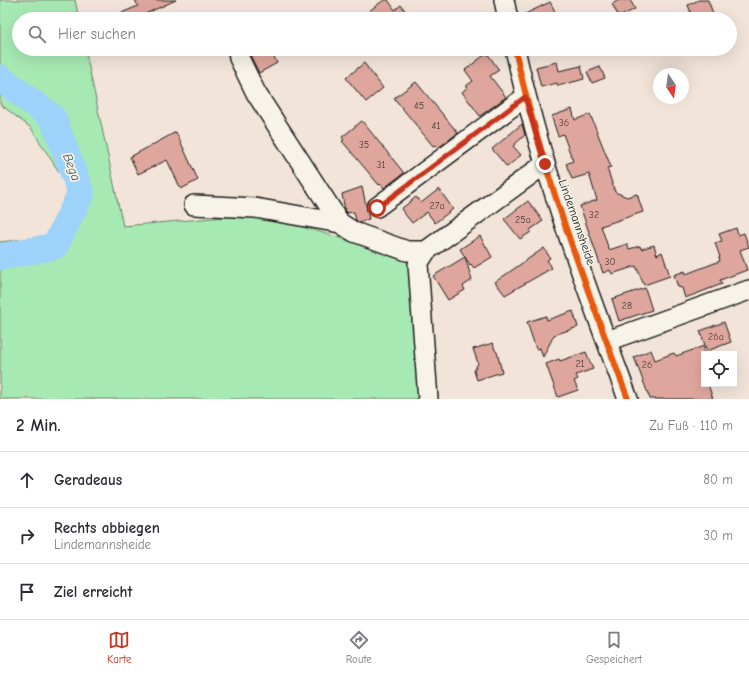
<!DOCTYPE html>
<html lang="de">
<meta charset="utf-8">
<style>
body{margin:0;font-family:"Comic Neue",sans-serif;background:#f7f7f7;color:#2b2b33}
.controls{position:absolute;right:12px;bottom:12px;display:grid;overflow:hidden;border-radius:0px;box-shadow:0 4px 16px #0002}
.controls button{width:36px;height:36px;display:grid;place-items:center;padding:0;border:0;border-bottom:1px solid #e1e1e2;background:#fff;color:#2b2b33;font:20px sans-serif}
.compass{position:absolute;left:653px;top:68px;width:36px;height:36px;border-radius:50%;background:#fff;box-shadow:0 4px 16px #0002;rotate:167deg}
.stop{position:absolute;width:12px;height:12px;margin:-9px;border:3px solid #c8321e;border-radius:50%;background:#fff}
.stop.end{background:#c8321e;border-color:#fff;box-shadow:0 1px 4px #0008}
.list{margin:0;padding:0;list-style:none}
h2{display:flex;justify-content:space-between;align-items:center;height:52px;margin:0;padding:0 16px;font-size:17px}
h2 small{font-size:13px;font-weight:400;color:#7c7c81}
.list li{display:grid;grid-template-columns:26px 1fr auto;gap:12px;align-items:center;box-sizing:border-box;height:56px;padding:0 16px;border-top:1px solid #e1e1e2}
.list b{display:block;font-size:15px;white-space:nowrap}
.list p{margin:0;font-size:13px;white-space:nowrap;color:#7c7c81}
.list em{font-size:13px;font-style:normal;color:#7c7c81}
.icon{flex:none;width:22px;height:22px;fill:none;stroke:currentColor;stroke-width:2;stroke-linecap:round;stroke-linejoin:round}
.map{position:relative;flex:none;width:749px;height:399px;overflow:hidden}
.search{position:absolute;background:#fff;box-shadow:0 4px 16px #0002;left:12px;right:12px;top:12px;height:44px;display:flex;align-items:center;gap:10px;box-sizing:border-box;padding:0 14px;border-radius:22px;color:#7c7c81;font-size:15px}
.sheet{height:220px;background:#fff}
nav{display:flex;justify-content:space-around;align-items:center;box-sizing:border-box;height:56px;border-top:1px solid #e1e1e2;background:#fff;font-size:11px;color:#7c7c81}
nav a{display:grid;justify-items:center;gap:2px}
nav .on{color:#c8321e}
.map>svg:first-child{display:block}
.green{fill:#a7e9b3;stroke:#628268}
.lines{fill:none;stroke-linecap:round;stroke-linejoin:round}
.river{stroke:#9dd2fb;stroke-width:27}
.building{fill:#dfa69d;stroke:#1c1c1c}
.minor-casing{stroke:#1c1c1c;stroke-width:22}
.minor{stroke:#f7f3e8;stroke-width:19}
.cycleway-casing{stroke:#f7f3e8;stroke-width:8}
.cycleway{stroke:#e8590c;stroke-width:6}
.route{stroke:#c8321e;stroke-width:5}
.labels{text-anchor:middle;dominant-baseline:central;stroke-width:3.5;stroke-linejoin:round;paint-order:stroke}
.number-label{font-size:10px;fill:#4d3e3c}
.street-label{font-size:12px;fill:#1c1c1c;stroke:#f7f3e8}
.water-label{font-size:13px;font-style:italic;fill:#43535f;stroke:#f7f3e8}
</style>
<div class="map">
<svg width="749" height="399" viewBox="0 0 749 399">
<rect width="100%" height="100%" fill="#f2e4d9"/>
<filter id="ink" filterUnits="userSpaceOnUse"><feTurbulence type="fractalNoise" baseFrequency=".025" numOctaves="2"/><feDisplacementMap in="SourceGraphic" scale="8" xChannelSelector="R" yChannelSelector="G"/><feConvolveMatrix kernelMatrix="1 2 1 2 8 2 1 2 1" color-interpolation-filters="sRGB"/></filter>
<g filter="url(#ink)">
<path class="green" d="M0 0H75L79 19H19V49H85L123 226 258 214 412 259 421 399H0V242L50 236 73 194 31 128 0 104Z"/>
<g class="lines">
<path class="river" d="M0 78 53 118 81 193 55 246 0 257"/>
</g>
<path class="building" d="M135 0H176L145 14 146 16 139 19H107L138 6Z
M384 0H388L395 10 401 5 411 19H375L369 11Z
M619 0H630L635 9 619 17 612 4Z
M699 0H708L715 19H693L688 5Z
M550 2 559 19H519V17Z
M249 49H270L277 63 259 73 250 55Z
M487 53 499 70 490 76 506 97 480 116 462 92 468 87 466 86 473 81 465 70Z
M557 62 559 71 581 66 584 79 558 86 557 83 541 87 536 67Z
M364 63 383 88 366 102 346 78Z
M600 67 605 78 592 83 587 72Z
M416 82 458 133 438 148 435 145 433 146 394 98Z
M572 109 575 120 590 114 611 167 607 168 615 192 627 197 637 194 643 212 601 226 609 250 627 244 629 249 640 246 641 249 654 245 657 255 662 252 670 276 644 285 636 266 612 274 610 270 603 273 580 206 597 200 589 174 572 179 566 164 573 161 563 134 558 136 552 118V116Z
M362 121 404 173 384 188 380 184 379 185 342 141 344 140 342 137Z
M522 124 525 135 513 146 521 155 507 167 492 149Z
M176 132 198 180 181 189 167 160 138 174 130 157Z
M362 187 369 219 358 222 356 220 354 212 347 213 345 211 342 194Z
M439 189 453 209 435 223 427 212 412 223 401 209 416 197 421 203Z
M528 201 543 221 530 230 531 232 520 239 504 219Z
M736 228 738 235 744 233 749 247 740 250 747 270 720 280 722 284 685 298 682 288 678 287 674 275 685 271 686 274 720 261 719 257H720L715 243 722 241 719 234Z
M480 236 492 257 474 268 471 264 470 265 460 249Z
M544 248 550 258 547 260 552 268 505 295 495 282Z
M465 257 472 280 463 286 465 290 448 300 433 276Z
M645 288 652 310 619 321 612 299Z
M573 311 578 327 554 335 543 357 540 348 536 349 527 322 546 316 547 320Z
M724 322 731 342 707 351 700 331Z
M493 343 495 350 497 352 502 372 477 380 474 371 478 363 473 349Z
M704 346V384H708L713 399H650L634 357 651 350 655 360 674 353 676 356Z
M586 352 593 369 576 375 578 379 574 381 578 390 558 397 546 364 559 359 560 361Z"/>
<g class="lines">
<g class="minor-casing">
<path id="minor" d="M504 0 508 19
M238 49 239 58 256 93 340 223 354 232 407 251H426L545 164
M515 49C541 169 585 284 628 399
M194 205 255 208 340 223
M377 207 525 97
M426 251 418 264 428 399
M607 341 749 290"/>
</g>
<use href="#minor" class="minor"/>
<g class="cycleway-casing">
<path id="cycleway" d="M515 49C541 169 585 284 628 399"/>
</g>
<use href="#cycleway" class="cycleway"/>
</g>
</g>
<g class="lines" filter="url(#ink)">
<path class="route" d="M377 208 525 97 545 164"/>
</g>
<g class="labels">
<g class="number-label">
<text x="419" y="106">45</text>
<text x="564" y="123">36</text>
<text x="436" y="126">41</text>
<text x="364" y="145">35</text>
<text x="381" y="165">31</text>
<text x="437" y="206">27a</text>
<text x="594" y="215">32</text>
<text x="523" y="220">25a</text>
<text x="610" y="262">30</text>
<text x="627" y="306">28</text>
<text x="716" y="337">26a</text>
<text x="580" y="364">21</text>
<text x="647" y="365">26</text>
</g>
<g class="street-label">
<text transform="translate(577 222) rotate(71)">Lindemannsheide</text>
</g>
<g class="water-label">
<text transform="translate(72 167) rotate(69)">Bega</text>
</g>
</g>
</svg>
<div class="controls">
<button><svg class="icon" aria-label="locate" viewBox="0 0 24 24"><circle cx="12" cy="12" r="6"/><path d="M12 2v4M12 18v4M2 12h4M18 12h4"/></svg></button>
</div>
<svg class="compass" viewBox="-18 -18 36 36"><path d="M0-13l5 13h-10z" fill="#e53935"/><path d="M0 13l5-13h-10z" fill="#7c7c81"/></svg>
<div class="stop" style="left:377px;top:208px"></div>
<div class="stop end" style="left:545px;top:164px"></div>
<div class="search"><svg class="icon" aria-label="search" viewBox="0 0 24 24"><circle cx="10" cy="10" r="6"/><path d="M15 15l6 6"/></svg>Hier suchen</div>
</div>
<section class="sheet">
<h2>2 Min.<small>Zu Fuß · 110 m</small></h2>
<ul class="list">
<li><svg class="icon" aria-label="ahead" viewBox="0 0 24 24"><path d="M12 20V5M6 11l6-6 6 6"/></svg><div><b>Geradeaus</b></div><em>80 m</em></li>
<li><svg class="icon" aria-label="right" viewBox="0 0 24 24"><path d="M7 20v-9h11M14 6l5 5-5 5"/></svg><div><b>Rechts abbiegen</b><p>Lindemannsheide</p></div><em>30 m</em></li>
<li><svg class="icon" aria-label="arrive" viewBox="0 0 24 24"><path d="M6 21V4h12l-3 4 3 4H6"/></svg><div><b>Ziel erreicht</b></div></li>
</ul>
</section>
<nav>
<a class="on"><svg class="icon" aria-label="map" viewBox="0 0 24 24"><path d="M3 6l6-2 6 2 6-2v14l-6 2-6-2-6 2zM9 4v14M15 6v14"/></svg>Karte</a>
<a><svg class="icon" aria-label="directions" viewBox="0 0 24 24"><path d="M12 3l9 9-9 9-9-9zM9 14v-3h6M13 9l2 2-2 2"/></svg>Route</a>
<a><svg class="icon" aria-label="saved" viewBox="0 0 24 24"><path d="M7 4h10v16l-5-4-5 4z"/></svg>Gespeichert</a>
</nav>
